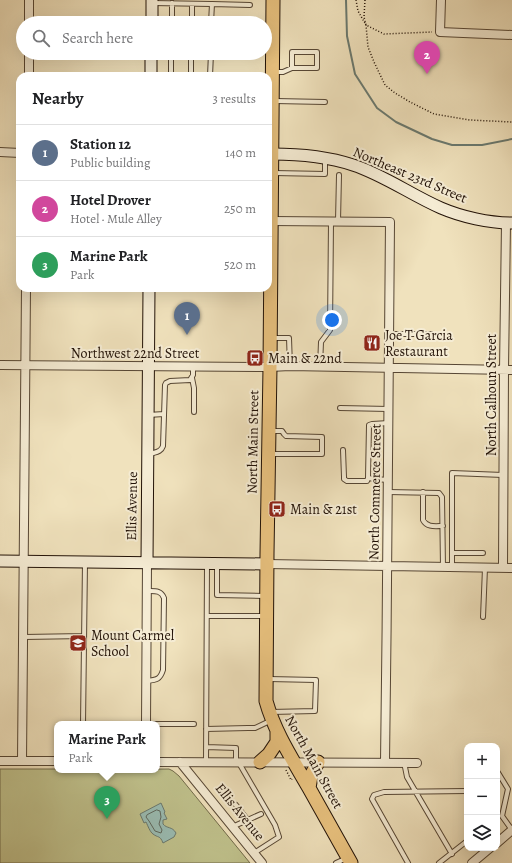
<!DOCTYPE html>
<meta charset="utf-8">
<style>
body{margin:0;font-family:Alegreya,serif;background:#f6f6f6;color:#202124}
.controls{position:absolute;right:12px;bottom:12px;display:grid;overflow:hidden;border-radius:8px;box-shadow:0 4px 16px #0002}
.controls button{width:36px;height:36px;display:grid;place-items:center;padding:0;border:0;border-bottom:1px solid #e0e0e0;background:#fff;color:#202124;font:20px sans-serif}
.you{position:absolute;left:332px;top:320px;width:14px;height:14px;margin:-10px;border:3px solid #fff;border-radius:50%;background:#1a73e8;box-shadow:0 0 0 6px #1a73e833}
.badge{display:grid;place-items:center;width:26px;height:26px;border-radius:50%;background:#ea580c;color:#fff;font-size:13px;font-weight:700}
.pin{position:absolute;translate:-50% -33px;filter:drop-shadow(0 1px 2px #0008)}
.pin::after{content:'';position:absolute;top:21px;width:14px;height:12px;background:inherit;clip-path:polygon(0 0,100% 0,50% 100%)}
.popup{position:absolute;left:54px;top:721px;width:106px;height:52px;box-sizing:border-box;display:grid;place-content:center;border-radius:8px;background:#fff;filter:drop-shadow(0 1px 3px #0005);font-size:13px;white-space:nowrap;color:#757577}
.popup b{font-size:15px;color:#202124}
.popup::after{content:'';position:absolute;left:50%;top:100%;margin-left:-8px;border:8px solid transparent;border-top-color:#fff}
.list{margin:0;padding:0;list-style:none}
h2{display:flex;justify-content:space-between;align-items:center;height:52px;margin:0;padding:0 16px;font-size:17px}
h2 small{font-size:13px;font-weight:400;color:#757577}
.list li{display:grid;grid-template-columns:26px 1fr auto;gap:12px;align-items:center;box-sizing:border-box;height:56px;padding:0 16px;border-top:1px solid #e0e0e0}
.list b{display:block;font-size:15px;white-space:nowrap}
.list p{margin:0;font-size:13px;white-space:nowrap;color:#757577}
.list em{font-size:13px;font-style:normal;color:#757577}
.icon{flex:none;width:22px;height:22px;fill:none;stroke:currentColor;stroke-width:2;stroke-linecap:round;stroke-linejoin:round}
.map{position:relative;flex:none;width:512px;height:863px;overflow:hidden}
.search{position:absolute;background:#fff;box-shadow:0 4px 16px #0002;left:16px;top:16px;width:256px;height:44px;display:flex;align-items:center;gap:10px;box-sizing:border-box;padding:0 14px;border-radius:22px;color:#757577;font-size:15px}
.panel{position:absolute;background:#fff;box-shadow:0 4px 16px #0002;left:16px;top:72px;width:256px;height:220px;border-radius:12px}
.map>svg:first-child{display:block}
.green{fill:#c0c28d;stroke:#716a4a}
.water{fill:#9abdb4;stroke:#6a796f}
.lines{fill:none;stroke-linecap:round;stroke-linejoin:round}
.shore{stroke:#5e685e;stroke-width:1}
.stream{stroke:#6a796f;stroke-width:2}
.lane-casing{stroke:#564634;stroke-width:6}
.street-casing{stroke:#564634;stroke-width:10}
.secondary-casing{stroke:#221207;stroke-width:13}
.primary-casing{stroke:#221207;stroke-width:15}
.path{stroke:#221207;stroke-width:1.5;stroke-dasharray:1 2;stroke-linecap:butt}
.lane{stroke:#f5ecd4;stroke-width:4}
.street{stroke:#f5ecd4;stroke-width:8}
.secondary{stroke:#f5ecd4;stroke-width:11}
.primary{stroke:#e8c17e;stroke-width:13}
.labels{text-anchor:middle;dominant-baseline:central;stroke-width:4;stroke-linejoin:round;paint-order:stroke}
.street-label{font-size:14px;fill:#221207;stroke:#f5ecd4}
.poi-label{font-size:14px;fill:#221207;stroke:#f5ecd4;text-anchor:start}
</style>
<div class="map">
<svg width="512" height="863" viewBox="0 0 512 863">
<rect width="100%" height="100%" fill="#f0e2bd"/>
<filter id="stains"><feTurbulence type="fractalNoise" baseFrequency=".005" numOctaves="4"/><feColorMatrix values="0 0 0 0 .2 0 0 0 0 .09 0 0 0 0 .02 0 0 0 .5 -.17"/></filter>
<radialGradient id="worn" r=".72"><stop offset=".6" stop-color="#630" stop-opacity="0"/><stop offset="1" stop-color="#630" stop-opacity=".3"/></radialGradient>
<path class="green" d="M0 769H57V770L169 769 173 771 179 776 250 863H0Z"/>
<path class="water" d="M161 803 165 812 164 813 167 819 163 820V824C167 829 172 826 176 833L174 837 163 843C160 835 158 838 153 834 150 832 148 826 146 822L144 823 140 814Z"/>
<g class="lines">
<path class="shore" d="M157 810 160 811 161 817 159 824 162 830 161 833 155 831 149 821 146 817 147 815Z"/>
<path class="stream" d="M346 0 347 36 355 74 377 108 396 122 432 139 452 145H482L512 139"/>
<g class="lane-casing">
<path id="lane" d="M152 3 212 4 211 23
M212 4 250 5
M172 23V3
M192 23V4
M275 72H283L292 68H317V52H292V68
M171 76V53
M191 76V53
M210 76 211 53
M275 101 325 102
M274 173 325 174V159
M338 221 339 175
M390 334H432
M272 338H289L290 366
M320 367 321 342 330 330 331 222
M192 378 194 388V412
M340 408 389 409
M148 415 164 414
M343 450 344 477V479L347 481H367L368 478 369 425 372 424 389 423
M150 454C156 452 161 452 163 446L165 385 166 383 170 381 190 380 193 375V366
M271 454H322V437L286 436 284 434 282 431H271
M368 478 375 479 388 480
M388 492 439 493 442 497 443 567
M423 492V520C427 528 436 526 443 526
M452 553H483
M217 564V595L265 596
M452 567V473L503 475
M207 616H265
M483 617 485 568
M24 637 84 636
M269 679 316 680 315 711 271 712
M146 681C156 680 160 680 163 670L164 598C161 590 155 591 147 591
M83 724 85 562
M146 724H194
M206 729 248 728H255L272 720
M206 747 236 748V762
M206 762 207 564
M404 762 407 777 452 854
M239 763 275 825 279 837 254 853
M497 771 508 789 502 816 512 830
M236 805 247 819
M232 827 261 814
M336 863 347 858
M408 863 372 799 374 795 384 792 467 791
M439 863 467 841"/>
</g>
<g class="street-casing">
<path id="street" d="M441 0 440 32 512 35
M29 23V0
M29 76V53
M0 152 20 153
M271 221 390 222C390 402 387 582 385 762
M0 365 270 367 290 366 512 370
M267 564 512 568
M503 568 504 370 506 223
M146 724 147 563
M0 761H57
M22 761 26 288
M157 762 417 763
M180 762 262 863
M497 843 512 830
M472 863 490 848"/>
</g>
<g class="secondary-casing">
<path id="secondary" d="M152 23V0
M151 76V53
M272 154C297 154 329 157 353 165 384 175 411 195 441 208 462 217 489 223 512 223
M0 561 267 564
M147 563 149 288"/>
</g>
<g class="primary-casing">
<path id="primary" d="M273 0 270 367 267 554 266 701C275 733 293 760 309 788 323 813 337 838 351 863
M260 762 269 754 277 742V731
M309 788 311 776 318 762"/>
</g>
<path class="path" d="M356 0 358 11 366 25 368 47 374 62 385 85 395 93 410 102 434 114 470 120 512 122
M365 0 364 17 366 25 384 34 432 32
M286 770 291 780 292 779"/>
<use href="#lane" class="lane"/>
<use href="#street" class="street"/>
<use href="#secondary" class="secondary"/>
<use href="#primary" class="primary"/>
</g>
<defs>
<g id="restaurant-square" transform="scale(0.9)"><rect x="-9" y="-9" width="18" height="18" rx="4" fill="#8f2418" stroke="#f5ecd4"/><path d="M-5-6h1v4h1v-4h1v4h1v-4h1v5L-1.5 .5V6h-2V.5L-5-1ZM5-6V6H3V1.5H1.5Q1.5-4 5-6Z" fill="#fff"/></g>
<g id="bus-square" transform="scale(0.9)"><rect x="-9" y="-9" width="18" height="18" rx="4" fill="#8f2418" stroke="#f5ecd4"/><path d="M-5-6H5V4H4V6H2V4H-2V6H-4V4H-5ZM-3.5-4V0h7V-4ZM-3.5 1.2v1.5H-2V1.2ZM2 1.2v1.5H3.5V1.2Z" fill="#fff"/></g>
<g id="school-square" transform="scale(0.9)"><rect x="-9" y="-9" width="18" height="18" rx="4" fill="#8f2418" stroke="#f5ecd4"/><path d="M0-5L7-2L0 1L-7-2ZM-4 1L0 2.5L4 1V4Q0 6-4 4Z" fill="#fff"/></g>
</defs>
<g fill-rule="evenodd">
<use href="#restaurant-square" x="372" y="343"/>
<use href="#bus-square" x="255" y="358"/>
<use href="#bus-square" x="277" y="509"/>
<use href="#school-square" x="78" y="643"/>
</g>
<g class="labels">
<g class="street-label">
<text transform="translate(410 175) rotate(23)">Northeast 23rd Street</text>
<text x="135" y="353">Northwest 22nd Street</text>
<text transform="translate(491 395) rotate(-90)">North Calhoun Street</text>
<text transform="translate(253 442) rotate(-89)">North Main Street</text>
<text transform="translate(375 492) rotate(-89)">North Commerce Street</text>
<text transform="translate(132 506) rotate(-89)">Ellis Avenue</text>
<text transform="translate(314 762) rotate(61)">North Main Street</text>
<text transform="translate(240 812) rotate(51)">Ellis Avenue</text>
</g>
<g class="poi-label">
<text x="385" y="335">Joe T Garcia<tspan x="385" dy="16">Restaurant</tspan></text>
<text x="268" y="358">Main &amp; 22nd</text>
<text x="290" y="509">Main &amp; 21st</text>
<text x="91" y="635">Mount Carmel<tspan x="91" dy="16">School</tspan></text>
</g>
</g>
<rect width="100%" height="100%" filter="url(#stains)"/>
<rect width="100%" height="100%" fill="url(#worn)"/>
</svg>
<div class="controls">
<button>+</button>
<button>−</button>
<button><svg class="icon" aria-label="layers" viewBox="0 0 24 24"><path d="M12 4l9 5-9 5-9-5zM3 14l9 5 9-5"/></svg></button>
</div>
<div class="you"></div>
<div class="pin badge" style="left:187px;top:335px;background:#5c6f8a">1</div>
<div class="pin badge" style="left:427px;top:74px;background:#d1479c">2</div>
<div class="pin badge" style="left:107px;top:819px;background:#2e9e5b">3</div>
<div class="popup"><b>Marine Park</b>Park</div>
<div class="search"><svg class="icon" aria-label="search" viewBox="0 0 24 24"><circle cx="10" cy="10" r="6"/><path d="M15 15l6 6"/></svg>Search here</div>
<section class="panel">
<h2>Nearby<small>3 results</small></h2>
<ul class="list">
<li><span class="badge" style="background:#5c6f8a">1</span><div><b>Station 12</b><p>Public building</p></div><em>140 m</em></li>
<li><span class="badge" style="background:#d1479c">2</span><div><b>Hotel Drover</b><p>Hotel · Mule Alley</p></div><em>250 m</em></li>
<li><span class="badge" style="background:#2e9e5b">3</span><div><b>Marine Park</b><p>Park</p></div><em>520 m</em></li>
</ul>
</section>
</div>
